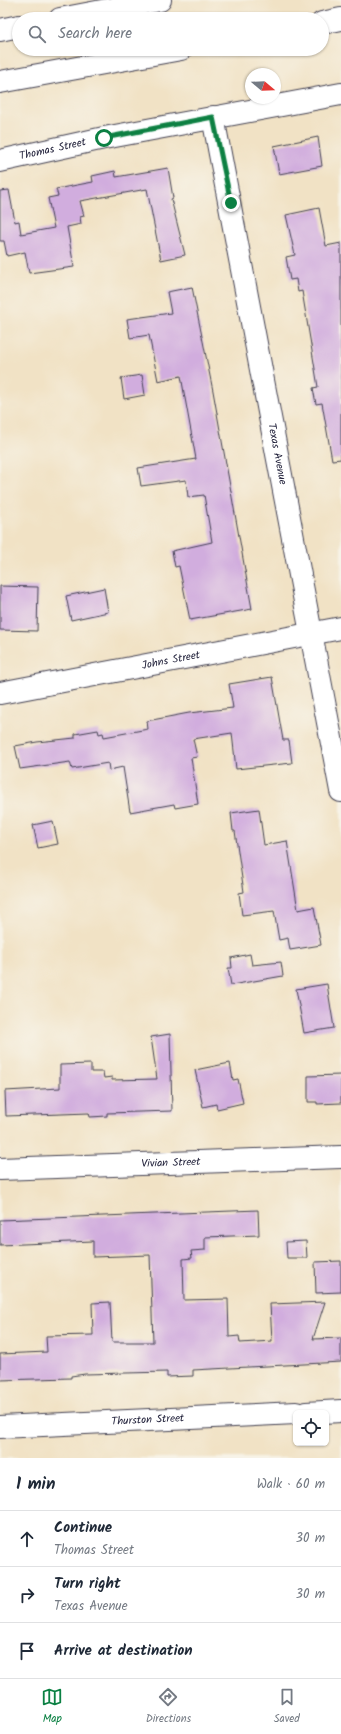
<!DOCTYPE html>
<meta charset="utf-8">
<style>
body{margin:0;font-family:Kalam,sans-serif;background:#f6f6f7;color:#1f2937}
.controls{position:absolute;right:12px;bottom:12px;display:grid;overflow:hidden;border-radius:6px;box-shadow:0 1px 3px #0004}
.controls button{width:36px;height:36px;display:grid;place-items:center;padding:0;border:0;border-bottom:1px solid #e0e1e3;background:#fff;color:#1f2937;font:20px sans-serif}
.compass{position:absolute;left:245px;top:68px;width:36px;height:36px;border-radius:50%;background:#fff;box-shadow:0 1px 3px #0004;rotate:109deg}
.stop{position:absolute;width:12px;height:12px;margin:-9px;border:3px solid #0b8043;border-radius:50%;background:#fff}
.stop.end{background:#0b8043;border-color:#fff;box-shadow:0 1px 4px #0008}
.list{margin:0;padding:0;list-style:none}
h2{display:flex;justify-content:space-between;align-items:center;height:52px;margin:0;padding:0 16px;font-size:17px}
h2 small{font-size:13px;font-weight:400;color:#747a83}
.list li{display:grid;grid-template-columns:26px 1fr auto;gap:12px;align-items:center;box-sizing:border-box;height:56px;padding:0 16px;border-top:1px solid #e0e1e3}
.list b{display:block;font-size:15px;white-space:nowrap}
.list p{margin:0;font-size:13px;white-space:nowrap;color:#747a83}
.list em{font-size:13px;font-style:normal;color:#747a83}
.icon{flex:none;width:22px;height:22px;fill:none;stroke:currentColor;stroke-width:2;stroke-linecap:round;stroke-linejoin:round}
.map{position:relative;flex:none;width:341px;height:1458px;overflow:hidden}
.search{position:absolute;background:#fff;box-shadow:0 1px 3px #0004;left:12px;right:12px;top:12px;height:44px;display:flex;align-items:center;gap:10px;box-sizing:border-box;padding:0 14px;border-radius:22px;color:#747a83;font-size:15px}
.sheet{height:220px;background:#fff}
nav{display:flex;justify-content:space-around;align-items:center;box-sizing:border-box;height:56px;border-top:1px solid #e0e1e3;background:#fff;font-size:11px;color:#747a83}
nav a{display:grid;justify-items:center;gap:2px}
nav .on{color:#0b8043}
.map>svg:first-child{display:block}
.building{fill:#d1adde}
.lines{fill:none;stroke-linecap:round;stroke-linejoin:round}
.minor-casing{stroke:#413f50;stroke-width:24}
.motorway-casing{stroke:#413f50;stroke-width:24}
.minor{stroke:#fff;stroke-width:22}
.motorway{stroke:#fff;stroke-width:22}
.route{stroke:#0b8043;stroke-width:5}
.labels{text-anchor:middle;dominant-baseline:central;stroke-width:4;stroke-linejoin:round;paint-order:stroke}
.street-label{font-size:11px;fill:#22223b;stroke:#f7f3e8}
</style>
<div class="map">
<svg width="341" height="1458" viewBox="0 0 341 1458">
<rect width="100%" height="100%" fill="#f7f3e8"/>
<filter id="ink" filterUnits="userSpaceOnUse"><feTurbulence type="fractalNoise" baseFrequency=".025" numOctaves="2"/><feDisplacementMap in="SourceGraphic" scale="8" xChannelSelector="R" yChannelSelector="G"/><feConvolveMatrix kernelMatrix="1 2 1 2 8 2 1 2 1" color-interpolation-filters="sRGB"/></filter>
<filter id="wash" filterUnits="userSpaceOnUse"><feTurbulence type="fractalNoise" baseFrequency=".012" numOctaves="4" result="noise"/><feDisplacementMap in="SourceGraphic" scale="16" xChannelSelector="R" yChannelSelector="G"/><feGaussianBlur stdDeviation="0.9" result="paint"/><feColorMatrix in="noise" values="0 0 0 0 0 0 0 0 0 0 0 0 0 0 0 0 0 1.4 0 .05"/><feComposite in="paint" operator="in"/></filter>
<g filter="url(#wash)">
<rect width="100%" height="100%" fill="#f1e2c5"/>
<g id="blocks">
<path class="building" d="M318 137 322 166 279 174 274 146Z
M168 168 173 198 171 199 185 255 161 260 147 189 80 201 84 216 80 217 81 224 67 227 74 267 29 273 25 252 7 256 4 241H0V191L9 190 15 222 19 221 21 234 54 228 48 198 58 196 56 189 93 182 92 176 115 171 116 177Z
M319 208 326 246 341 243V459L332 460 322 403 316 404 313 388 318 387 302 291 298 292 296 279 290 280 286 257 295 255 286 215Z
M192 287 213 391 252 609 190 620 179 566 175 567 172 551 212 542 204 495 188 497 186 480 141 486 138 468 196 459 181 376 158 381 149 335 130 338 127 319 171 313 167 292Z
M142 375 145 395 124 399 121 378Z
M0 586 38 587 37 631 0 630Z
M104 588 108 612 71 620 66 596Z
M272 677 283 740H289L292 763 236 769 232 733 193 739 197 757 191 758 198 804 175 808 174 804 130 812 123 767 109 770 108 763 72 769 70 762 20 769 15 746 37 742 75 738V734L98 730 99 734 103 733 104 737 148 729 147 721 189 713 233 708 229 684Z
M259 809 264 845 287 841 298 910 314 907 321 945 290 950 288 938 279 940 274 911 242 915 239 893 244 892 235 831H233L231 813Z
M53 821 58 844 38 848 33 825Z
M250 954 252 965 281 962 283 976 231 985 228 968H232L231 958Z
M327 984 334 1028 304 1033 296 989Z
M170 1034 172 1111 107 1113V1116L90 1117 89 1113 6 1116 5 1091 60 1088V1065L91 1064V1072H103L104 1078 112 1077V1080L157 1079 151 1037Z
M230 1063 233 1080 238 1079 243 1103 217 1109 216 1104 203 1107 195 1070Z
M341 1075V1103L317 1104V1102H308V1076Z
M258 1210 259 1235 205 1237V1250L191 1251 192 1258 183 1259 184 1300 228 1299 229 1337 239 1336 240 1343 272 1341 270 1304 325 1302 313 1339 341 1338V1362L193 1370V1376L167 1377V1372L85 1374 71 1376V1378L0 1380V1354L47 1352 46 1336 93 1335 92 1303 110 1302 112 1342H153L150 1255 93 1257V1241L0 1245V1220Z
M306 1241 307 1258H287L286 1242Z
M341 1261V1292L316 1293 315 1262Z"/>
</g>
</g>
<g filter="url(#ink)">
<use href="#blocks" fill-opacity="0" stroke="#413f50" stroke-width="1"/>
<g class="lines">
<g class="minor-casing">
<g id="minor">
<path id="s1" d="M213 117 341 791"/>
<path id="s2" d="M0 161 104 138 341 94"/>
<path id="s3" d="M0 693 341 628"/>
<path id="s4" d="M0 1169 341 1157"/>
<path d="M306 1413 341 1411"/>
<path id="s5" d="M0 1427 296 1413"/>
</g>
</g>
<g class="motorway-casing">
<path id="motorway" d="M60 19 160 0
M322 23 341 19
M0 30 19 26
M0 82 181 49"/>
</g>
<use href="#minor" class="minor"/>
<use href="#motorway" class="motorway"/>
</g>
</g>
<g class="lines" filter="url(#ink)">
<path class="route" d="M104 138 213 117 231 203"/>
</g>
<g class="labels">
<g class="street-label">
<text stroke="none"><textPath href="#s2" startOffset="54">Thomas Street</textPath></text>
<text stroke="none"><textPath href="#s1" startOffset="343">Texas Avenue</textPath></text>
<text stroke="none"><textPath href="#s3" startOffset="174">Johns Street</textPath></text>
<text stroke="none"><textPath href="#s4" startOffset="171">Vivian Street</textPath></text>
<text stroke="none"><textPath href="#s5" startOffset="148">Thurston Street</textPath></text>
</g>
</g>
</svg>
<div class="controls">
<button><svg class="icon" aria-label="locate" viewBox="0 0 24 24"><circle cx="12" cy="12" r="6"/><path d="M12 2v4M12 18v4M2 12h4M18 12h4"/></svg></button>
</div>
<svg class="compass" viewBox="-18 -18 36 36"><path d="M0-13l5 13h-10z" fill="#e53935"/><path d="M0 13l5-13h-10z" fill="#747a83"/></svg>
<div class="stop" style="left:104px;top:138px"></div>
<div class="stop end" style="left:231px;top:203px"></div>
<div class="search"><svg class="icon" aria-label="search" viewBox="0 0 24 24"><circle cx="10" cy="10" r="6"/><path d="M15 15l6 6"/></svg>Search here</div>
</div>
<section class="sheet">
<h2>1 min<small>Walk · 60 m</small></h2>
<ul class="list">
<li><svg class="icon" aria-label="ahead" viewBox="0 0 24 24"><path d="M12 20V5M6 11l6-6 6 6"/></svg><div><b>Continue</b><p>Thomas Street</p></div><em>30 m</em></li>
<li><svg class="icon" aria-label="right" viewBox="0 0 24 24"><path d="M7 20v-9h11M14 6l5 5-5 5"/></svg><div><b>Turn right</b><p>Texas Avenue</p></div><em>30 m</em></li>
<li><svg class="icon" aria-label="arrive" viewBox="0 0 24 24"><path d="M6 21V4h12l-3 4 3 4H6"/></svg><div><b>Arrive at destination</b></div></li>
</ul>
</section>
<nav>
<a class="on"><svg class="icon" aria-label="map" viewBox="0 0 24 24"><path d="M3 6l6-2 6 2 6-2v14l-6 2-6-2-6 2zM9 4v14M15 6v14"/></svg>Map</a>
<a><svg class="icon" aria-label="directions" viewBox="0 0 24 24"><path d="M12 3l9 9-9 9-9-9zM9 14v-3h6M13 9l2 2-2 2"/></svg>Directions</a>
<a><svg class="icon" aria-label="saved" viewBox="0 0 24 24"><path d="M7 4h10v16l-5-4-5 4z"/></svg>Saved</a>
</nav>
